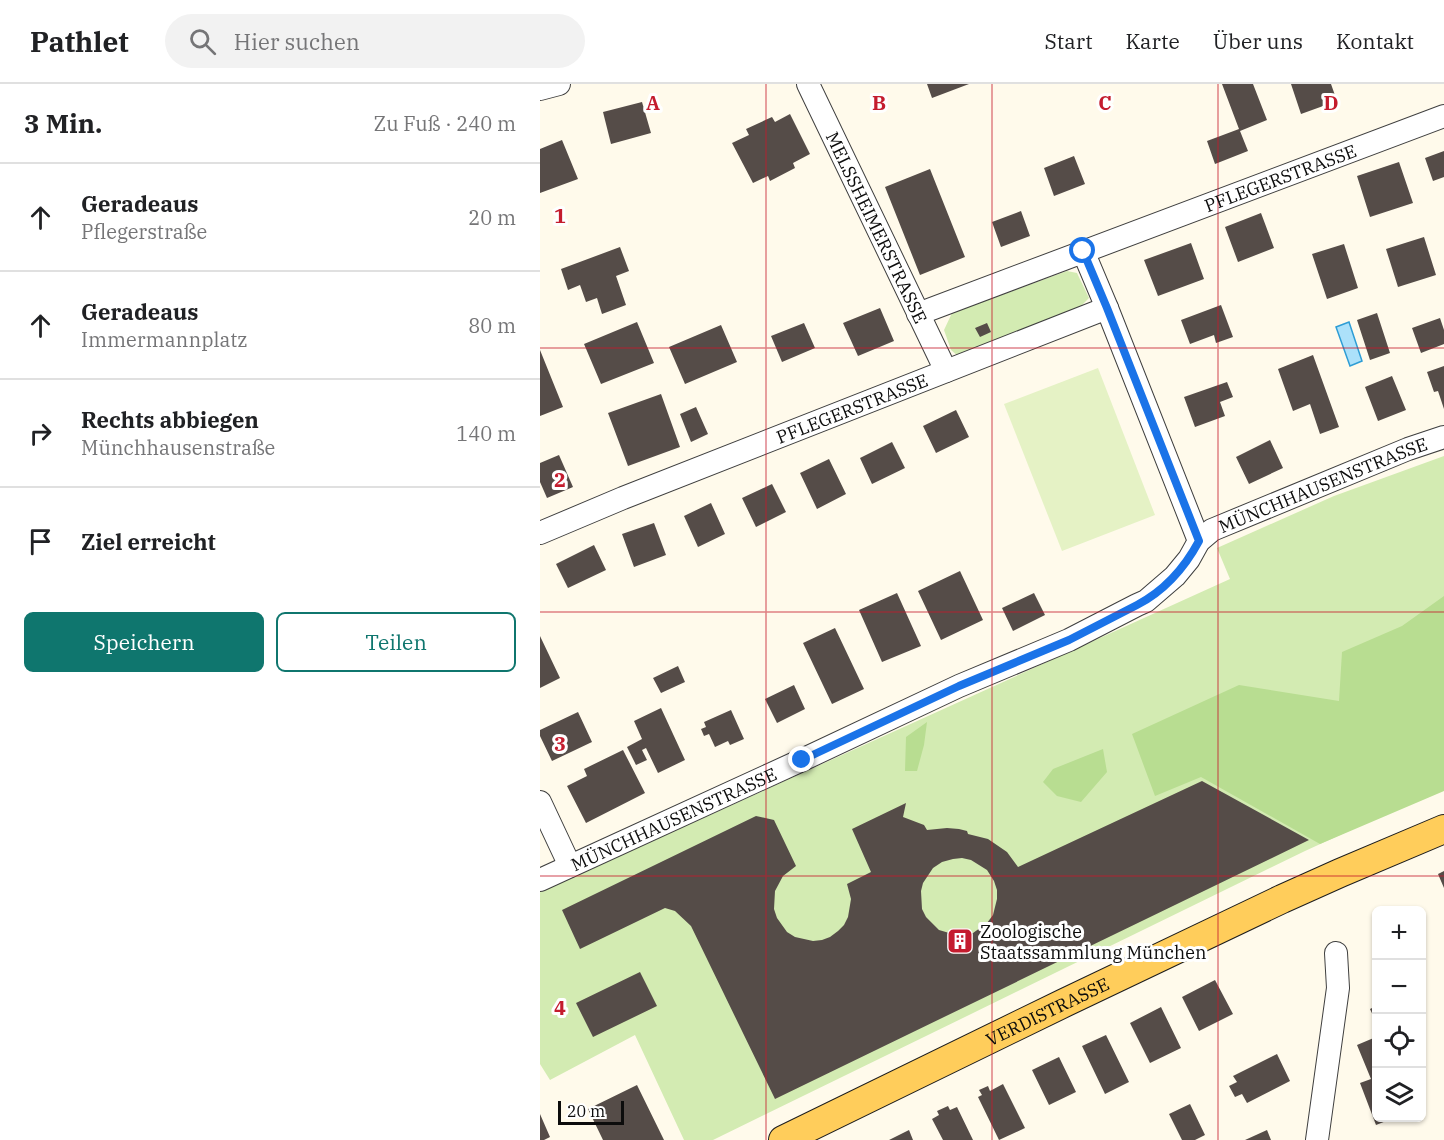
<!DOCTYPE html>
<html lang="de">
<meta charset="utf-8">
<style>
body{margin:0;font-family:"IBM Plex Serif",serif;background:#f2f2f2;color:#202124}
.controls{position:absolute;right:18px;bottom:18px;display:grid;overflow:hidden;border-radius:9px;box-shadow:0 2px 4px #0004}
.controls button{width:54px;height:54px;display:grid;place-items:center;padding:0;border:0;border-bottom:2px solid #e0e0e0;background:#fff;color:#202124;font:30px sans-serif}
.scale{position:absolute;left:18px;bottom:15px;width:66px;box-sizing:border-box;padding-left:6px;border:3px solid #0c0c0c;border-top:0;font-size:16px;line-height:21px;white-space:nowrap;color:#0c0c0c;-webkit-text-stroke:4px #fff;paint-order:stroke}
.stop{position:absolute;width:18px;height:18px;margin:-14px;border:4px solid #1a73e8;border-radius:50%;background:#fff}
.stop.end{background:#1a73e8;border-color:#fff;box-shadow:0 2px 6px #0008}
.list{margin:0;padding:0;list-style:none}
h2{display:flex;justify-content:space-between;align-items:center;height:78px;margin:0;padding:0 24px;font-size:26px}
h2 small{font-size:20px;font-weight:400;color:#757577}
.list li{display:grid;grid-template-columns:39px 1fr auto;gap:18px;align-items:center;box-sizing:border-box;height:108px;padding:0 24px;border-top:2px solid #e0e0e0}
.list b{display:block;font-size:22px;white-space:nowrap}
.list p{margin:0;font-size:20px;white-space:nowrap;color:#757577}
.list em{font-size:20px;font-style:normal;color:#757577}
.actions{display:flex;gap:12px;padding:18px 24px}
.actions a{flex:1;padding:14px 0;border:2px solid #0f766e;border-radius:9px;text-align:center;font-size:21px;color:#0f766e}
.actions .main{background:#0f766e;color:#fff}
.icon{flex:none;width:33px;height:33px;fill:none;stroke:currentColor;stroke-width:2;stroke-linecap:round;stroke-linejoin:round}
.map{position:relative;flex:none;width:904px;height:1056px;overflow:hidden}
header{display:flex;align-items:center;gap:36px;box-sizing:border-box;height:84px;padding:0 30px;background:#fff;border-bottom:2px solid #e0e0e0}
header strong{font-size:28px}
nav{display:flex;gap:33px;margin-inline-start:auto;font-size:21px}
.search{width:420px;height:54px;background:#f2f2f2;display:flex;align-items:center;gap:15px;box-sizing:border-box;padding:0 21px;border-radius:33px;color:#757577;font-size:22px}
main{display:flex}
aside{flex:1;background:#fff}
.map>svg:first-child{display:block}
.green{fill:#d3ebb2}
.forest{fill:#b8dd91}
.pitch{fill:#e5f2c5}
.water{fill:#ace1fa;stroke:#2e9dd5;stroke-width:1.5}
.building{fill:#554c48;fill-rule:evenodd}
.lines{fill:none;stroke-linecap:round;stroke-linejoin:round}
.minor-casing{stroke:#3f3f3f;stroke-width:24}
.major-casing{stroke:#1d1d1d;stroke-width:30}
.minor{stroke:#fff;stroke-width:22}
.major{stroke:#ffcd5b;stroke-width:28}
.route{stroke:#1a73e8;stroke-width:8}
.grid{fill:none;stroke:#c41c2e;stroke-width:1.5;stroke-opacity:0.55}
.labels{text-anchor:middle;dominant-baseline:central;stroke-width:6;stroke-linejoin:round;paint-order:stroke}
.street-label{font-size:18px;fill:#0c0c0c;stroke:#fff}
.poi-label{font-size:18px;fill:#0c0c0c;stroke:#fff;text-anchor:start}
.grid-label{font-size:20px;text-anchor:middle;font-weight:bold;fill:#c41c2e;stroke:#fff;stroke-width:6;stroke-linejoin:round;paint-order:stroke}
</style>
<header>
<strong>Pathlet</strong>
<div class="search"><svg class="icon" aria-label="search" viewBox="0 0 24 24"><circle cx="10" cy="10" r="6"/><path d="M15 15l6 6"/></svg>Hier suchen</div>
<nav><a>Start</a><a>Karte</a><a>Über uns</a><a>Kontakt</a></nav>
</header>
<main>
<aside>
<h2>3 Min.<small>Zu Fuß · 240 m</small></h2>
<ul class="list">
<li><svg class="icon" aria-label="ahead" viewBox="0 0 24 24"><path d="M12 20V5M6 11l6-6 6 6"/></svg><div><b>Geradeaus</b><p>Pflegerstraße</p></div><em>20 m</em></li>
<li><svg class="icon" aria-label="ahead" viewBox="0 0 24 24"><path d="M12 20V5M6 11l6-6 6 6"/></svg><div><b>Geradeaus</b><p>Immermannplatz</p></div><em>80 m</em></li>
<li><svg class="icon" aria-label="right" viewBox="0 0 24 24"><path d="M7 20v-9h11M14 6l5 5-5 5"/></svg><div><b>Rechts abbiegen</b><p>Münchhausenstraße</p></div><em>140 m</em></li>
<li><svg class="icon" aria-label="arrive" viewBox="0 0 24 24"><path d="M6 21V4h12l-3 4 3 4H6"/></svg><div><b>Ziel erreicht</b></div></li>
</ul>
<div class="actions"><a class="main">Speichern</a><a>Teilen</a></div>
</aside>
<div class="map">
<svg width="904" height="1056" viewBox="0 0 904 1056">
<rect width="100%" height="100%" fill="#fffaeb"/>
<path class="green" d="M527 187 537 189 549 214 540 223 418 272 411 266 404 246 412 229Z
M904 372V705L872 718 765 767 173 1056H144L95 951 10 996 0 980V808L690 495 677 464 794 412Z"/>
<path class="forest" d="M904 512V707L780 760 661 693 615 712 592 650 699 601 799 617 802 568 862 542Z
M387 638 384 661 377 687H365L366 653Z
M563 665 567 688 541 718 517 712 503 698 513 685Z"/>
<path class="pitch" d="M558 284 615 431 522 467 464 320Z"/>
<path class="water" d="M809 238 822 277 810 282 796 243Z"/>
<path class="building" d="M387 0H429L392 14Z
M682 0H713L727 36 700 47 708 67 675 80 667 57 699 45Z
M751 0H791L797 17 761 30Z
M102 18 111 49 71 60 63 28Z
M250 30 270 70 253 79 255 84 230 97 228 92 213 99 192 59 209 51 206 45 232 33 235 38Z
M22 56 38 95 0 109V65Z
M904 67V93L893 97 885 74Z
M534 72 545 100 514 112 504 84Z
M859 78 873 119 830 133 817 92Z
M390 85 425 173 380 191 345 103Z
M481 127 490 152 461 163 452 138Z
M721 129 734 164 698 178 685 143Z
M884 153 896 191 858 203 846 165Z
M651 159 664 195 618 212 604 176Z
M804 160 818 204 787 215 772 170Z
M80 163 89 187 76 192 86 221 62 230 57 214 46 218 40 201 28 206 21 185Z
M681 221 693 253 676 259 674 251 650 260 641 236Z
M340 224 354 257 318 272 303 239Z
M837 229 850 269 830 276 817 236Z
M900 234 904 246V260L881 269 872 244Z
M97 238 114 279 61 300 44 260Z
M264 239 275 264 242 278 231 252Z
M447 239 451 248 440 253 435 244Z
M181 241 197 278 145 300 129 263Z
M0 266 23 323 0 332Z
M773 271 799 343 780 350 770 320 753 327 738 285Z
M904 282V325L898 307 894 308 887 288Z
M852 292 866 326 838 337 825 303Z
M687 298 693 313 680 318 685 332 655 343 644 313Z
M121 310 140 363 88 382 68 329Z
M156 323 168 350 151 358 140 330Z
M416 326 429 353 396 369 383 342Z
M730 356 743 384 709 400 696 373Z
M352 358 365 384 332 400 320 374Z
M19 371 33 403 7 414 0 398V379Z
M289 375 306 410 277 425 260 389Z
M232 400 246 428 216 443 202 414Z
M171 419 185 450 158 463 144 432Z
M114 439 126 471 94 483 82 450Z
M54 461 66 486 28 504 16 480Z
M420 487 443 536 401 556 378 507Z
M357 509 381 562 342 578 319 526Z
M494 509 505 531 473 547 462 524Z
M295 544 324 605 292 620 263 559Z
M0 552 20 594 0 604Z
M138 582 145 598 121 609 113 594Z
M254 601 265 625 237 639 225 615Z
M121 624 145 676 118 689 106 664 102 666 107 676 96 681 87 663 102 655 94 637Z
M191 626 204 655 190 661 188 657 175 663 169 650 164 652 161 645 166 643 164 638Z
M38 628 52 658 12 677 0 652V646Z
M83 666 105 709 46 739 27 702 47 692 44 685Z
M662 697 769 756 235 1015 151 842 135 827 125 824 40 865 22 826 216 732 234 736 256 782 243 792 235 807 234 825 237 834 247 848 255 853 273 857 282 856 290 853 298 847 304 841 308 833 311 815 307 800 331 788 312 745 366 719 363 733 384 741 387 746 407 744 419 745 427 747 428 750 448 755 467 768 478 783ZM422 774 431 776 447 786 454 797 457 806V815L453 831 447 839 433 849 424 851H416L399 846 386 833 382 825 381 807 383 799 393 784 402 778 413 775Z
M904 787V804L898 790Z
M100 888 117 922 53 953 36 919Z
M675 896 693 930 659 947 642 913Z
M836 922V938L830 925Z
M621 923 641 964 610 979 590 939Z
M566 951 589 998 565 1010 542 962Z
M836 953V1034H854L836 1041 820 999 831 995 817 961Z
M737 970 750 997 707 1019 702 1010 695 1013 689 1002 697 998 693 992Z
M519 973 536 1008 509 1021 492 986Z
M463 1000 485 1044 459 1056 438 1013 442 1011 439 1006 448 1002 450 1007Z
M97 1001 124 1056H63L48 1025Z
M650 1020 665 1051 655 1056H642L629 1030Z
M408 1022 410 1026 417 1023 433 1056H403L392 1035 399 1031 397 1027Z
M0 1030 10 1053 4 1056H0Z
M369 1046 373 1056H349Z
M727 1046 731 1056H705Z"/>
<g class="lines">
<g class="minor-casing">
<g id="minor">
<path id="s1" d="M268 0 406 287"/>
<path d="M0 5 19 0"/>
<path d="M543 167 567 224 659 457"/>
<path id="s2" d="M378 230 904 32"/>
<path id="s3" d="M0 449 83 414 567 224"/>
<path d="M0 718 30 782"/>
<path id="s4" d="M0 796 262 676 419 602 529 556 597 521 606 517 635 492 649 475 659 457 672 446 868 365 904 353"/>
<path d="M777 1056 798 904 796 869"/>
</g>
</g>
<g class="major-casing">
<g id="major">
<path id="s5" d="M243 1056 524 919 742 815 800 789 904 745"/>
</g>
</g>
<use href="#minor" class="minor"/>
<use href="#major" class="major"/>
</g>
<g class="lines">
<path class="route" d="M262 676 419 602 529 556 597 521C624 507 645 483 659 457L567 224 543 167"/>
</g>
<path class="grid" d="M226 0V1056M452 0V1056M678 0V1056M0 264H904M0 528H904M0 792H904"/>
<defs>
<g id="building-square" transform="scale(1.35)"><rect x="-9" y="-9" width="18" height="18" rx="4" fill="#c41c2e" stroke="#fff"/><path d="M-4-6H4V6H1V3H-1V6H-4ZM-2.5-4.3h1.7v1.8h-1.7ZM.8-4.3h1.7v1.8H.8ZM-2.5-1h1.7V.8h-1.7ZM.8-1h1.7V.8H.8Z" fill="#fff"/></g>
</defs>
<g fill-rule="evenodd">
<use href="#building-square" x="420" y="857"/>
</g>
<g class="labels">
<g class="street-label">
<text stroke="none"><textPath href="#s2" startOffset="387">PFLEGERSTRASSE</textPath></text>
<text stroke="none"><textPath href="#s1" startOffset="159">MELSSHEIMERSTRASSE</textPath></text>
<text stroke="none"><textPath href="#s3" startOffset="336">PFLEGERSTRASSE</textPath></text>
<text stroke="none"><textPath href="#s4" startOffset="885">MÜNCHHAUSENSTRASSE</textPath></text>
<text stroke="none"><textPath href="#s4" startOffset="147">MÜNCHHAUSENSTRASSE</textPath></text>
<text stroke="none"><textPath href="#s5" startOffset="294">VERDISTRASSE</textPath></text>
</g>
<g class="poi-label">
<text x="440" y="847">Zoologische<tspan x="440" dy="21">Staatssammlung München</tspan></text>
</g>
</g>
<g class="grid-label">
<text x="113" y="26">A</text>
<text x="339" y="26">B</text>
<text x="565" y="26">C</text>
<text x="791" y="26">D</text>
<text x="20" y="139">1</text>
<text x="20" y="403">2</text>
<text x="20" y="667">3</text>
<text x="20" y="931">4</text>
</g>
</svg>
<div class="controls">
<button>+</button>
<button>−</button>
<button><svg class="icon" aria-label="locate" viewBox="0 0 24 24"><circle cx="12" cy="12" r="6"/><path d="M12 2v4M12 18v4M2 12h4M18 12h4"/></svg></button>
<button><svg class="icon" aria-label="layers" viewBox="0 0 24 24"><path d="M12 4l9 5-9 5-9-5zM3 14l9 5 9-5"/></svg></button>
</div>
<div class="scale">20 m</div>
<div class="stop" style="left:543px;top:167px"></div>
<div class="stop end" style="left:262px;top:676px"></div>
</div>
</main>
